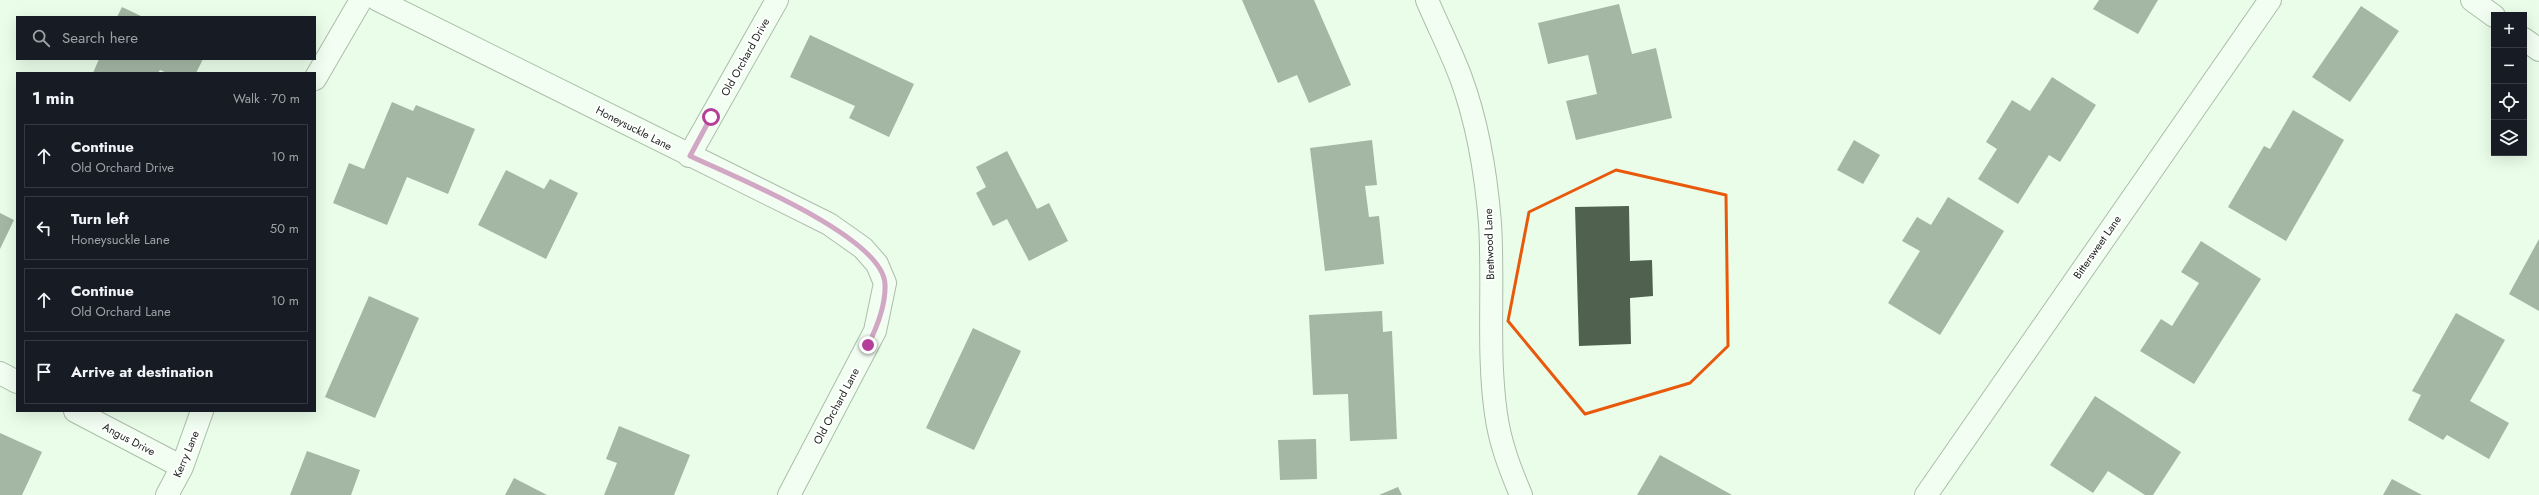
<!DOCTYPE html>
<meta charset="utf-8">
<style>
body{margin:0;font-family:Jost,sans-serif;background:#20242c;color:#f1f3f6}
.controls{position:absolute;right:12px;top:12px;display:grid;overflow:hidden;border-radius:0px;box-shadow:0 4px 16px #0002}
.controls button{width:36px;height:36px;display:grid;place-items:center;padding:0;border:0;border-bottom:1px solid #363941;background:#171b24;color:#f1f3f6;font:20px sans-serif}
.stop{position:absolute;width:12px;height:12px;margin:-9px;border:3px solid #b33f98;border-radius:50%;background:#fff}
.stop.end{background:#b33f98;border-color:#fff;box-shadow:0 1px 4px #0008}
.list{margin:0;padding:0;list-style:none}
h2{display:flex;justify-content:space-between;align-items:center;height:52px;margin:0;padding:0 16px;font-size:17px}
h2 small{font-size:13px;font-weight:400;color:#9ea1a6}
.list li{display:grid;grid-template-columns:26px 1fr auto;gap:12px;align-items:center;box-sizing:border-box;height:64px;margin:0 8px 8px;padding:0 8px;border:1px solid #363941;border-radius:0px}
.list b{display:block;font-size:15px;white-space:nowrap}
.list p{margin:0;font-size:13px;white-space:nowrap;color:#9ea1a6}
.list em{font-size:13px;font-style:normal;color:#9ea1a6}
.icon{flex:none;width:22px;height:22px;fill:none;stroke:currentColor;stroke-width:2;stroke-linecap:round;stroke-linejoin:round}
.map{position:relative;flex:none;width:2539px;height:495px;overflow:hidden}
.search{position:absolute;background:#171b24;box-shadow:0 4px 16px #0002;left:16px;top:16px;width:300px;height:44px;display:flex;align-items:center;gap:10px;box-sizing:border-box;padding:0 14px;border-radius:0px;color:#9ea1a6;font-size:15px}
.panel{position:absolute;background:#171b24;box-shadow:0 4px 16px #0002;left:16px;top:72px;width:300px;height:340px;border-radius:0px}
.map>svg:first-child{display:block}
.building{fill:#516150}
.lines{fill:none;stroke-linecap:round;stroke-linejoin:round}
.minor-casing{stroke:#60715f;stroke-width:24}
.minor{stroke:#fff;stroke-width:22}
.route{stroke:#b33f98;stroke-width:5}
.marked{fill:none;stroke:#e8590c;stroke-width:3;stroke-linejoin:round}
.labels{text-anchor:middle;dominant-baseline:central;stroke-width:4;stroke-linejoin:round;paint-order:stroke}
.street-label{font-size:11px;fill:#161d16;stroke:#fff}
</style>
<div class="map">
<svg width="2539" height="495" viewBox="0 0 2539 495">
<rect width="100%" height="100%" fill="#e9fde9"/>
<path class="building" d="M1242 0H1314L1351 85 1309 103 1297 75 1278 83Z
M2099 0H2158L2138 34 2093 9Z
M1619 4 1632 54 1656 48 1672 118 1576 140 1566 101 1597 94 1588 55 1548 64 1538 23Z
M2361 6 2399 31 2350 102 2312 77Z
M122 7 143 17H117Z
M810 35 914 84 889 137 849 118 855 106 790 77Z
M99 59H203L196 73H167L160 70 158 73H93Z
M2052 77 2096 105 2060 162 2049 155 2018 204 1978 179 1997 149 1986 142 2012 100 2030 111Z
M392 102 413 111 416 105 475 129 448 194 407 177 387 225 333 203 349 163 364 169Z
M2293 110 2344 140 2286 241 2228 207 2264 146 2270 149Z
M1372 140 1377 185 1365 186 1369 217 1379 216 1384 264 1325 271 1310 148Z
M1854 140 1880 155 1863 184 1837 170Z
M1007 151 1037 209 1049 203 1068 241 1029 261 1007 219 993 226 976 193 986 187 976 167Z
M506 170 544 189 550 179 578 193 546 259 478 225Z
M1948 197 2004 231 1940 335 1888 303 1920 251 1902 241 1917 217 1931 225Z
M1629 206 1630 261 1652 260 1653 296 1630 298 1631 344 1579 346 1575 207Z
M0 213 14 220 0 249Z
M2539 239V311L2509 294Z
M2201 241 2261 279 2194 384 2140 351 2161 319 2172 326 2199 283 2181 272Z
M369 296 419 318 375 418 325 397Z
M1382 311 1383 332 1392 331 1397 439 1350 441 1348 394 1313 395 1309 315Z
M2456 313 2505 340 2470 401 2509 423 2489 459 2447 435 2443 440 2408 420 2421 395 2412 391Z
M973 328 1021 351 974 450 926 428Z
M2095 396 2181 452 2153 495H2145L2108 471 2093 493 2050 465Z
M619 426 690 455 674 495H604L617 463 606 459Z
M0 433 42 452 22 495H0Z
M1316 439 1317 479 1280 480 1278 440Z
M307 451 360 470 351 495H290Z
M1660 455 1732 495H1637Z
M514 478 547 495H505Z
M2392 479 2422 495H2383Z
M1398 487 1402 495H1379Z"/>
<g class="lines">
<g class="minor-casing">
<path id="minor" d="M378 0 829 224 863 248 877 264 885 283 875 331 789 495
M1427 0C1438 26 1451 51 1461 78 1478 124 1486 174 1490 223 1494 287 1487 351 1496 414 1500 443 1510 469 1521 495
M2472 0 2494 16
M2524 39 2539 50
M315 79 361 0
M689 156 777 0
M0 373 17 382
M75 411 182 467
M167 495 182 467 202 411
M1926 495 2270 0"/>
</g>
<use href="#minor" class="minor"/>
</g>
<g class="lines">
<path class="route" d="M711 117 690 156C730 175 883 236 885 284 886 304 877 327 868 345"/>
</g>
<path d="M0 0H2539V495H0ZM1616 170 1726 195 1728 346 1690 383 1585 414 1508 321 1529 212Z" fill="#e9fde9" fill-opacity=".55" fill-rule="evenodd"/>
<path class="marked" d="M1616 170 1726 195 1728 346 1690 383 1585 414 1508 321 1529 212Z"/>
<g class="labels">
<g class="street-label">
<text transform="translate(745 57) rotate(-61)">Old Orchard Drive</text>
<text transform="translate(634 128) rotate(27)">Honeysuckle Lane</text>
<text transform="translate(1489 244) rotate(-92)">Brettwood Lane</text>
<text transform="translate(2097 247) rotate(-55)">Bittersweet Lane</text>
<text transform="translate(836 406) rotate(-62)">Old Orchard Lane</text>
<text transform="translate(129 439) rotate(28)">Angus Drive</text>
<text transform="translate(186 454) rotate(-67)">Kerry Lane</text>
</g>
</g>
</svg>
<div class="controls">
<button>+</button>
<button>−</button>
<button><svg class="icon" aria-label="locate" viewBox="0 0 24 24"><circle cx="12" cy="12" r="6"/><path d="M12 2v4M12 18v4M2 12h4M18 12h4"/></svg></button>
<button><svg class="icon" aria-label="layers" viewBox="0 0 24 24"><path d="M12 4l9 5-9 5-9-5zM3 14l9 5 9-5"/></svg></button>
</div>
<div class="stop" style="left:711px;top:117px"></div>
<div class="stop end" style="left:868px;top:345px"></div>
<div class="search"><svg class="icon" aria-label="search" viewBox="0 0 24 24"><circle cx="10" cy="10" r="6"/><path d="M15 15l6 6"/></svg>Search here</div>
<section class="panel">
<h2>1 min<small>Walk · 70 m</small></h2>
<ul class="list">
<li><svg class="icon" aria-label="ahead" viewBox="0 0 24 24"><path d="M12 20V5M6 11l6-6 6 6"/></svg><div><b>Continue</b><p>Old Orchard Drive</p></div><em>10 m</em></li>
<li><svg class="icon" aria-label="left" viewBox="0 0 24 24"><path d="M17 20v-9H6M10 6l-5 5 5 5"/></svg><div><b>Turn left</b><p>Honeysuckle Lane</p></div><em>50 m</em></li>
<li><svg class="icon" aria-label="ahead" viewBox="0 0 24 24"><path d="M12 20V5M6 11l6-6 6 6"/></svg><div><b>Continue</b><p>Old Orchard Lane</p></div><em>10 m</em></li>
<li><svg class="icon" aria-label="arrive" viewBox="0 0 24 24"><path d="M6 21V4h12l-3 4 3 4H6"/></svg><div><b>Arrive at destination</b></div></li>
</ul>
</section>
</div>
